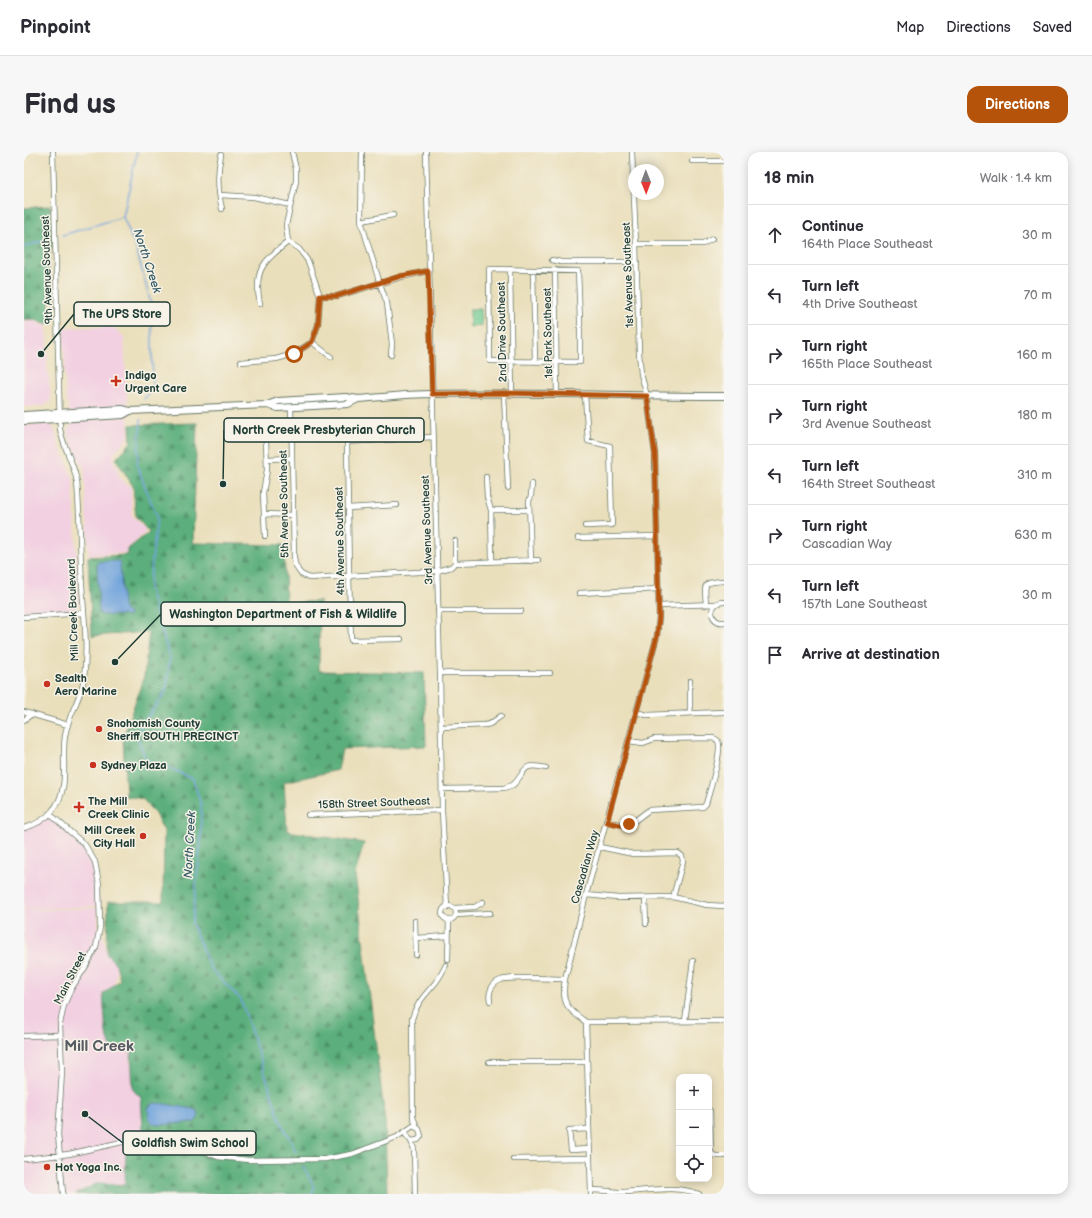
<!DOCTYPE html>
<meta charset="utf-8">
<style>
body{margin:0;font-family:"Balsamiq Sans",sans-serif;background:#f7f7f7;color:#2b2b33}
.controls{position:absolute;right:12px;bottom:12px;display:grid;overflow:hidden;border-radius:8px;box-shadow:0 2px 10px #0003}
.controls button{width:36px;height:36px;display:grid;place-items:center;padding:0;border:0;border-bottom:1px solid #e1e1e2;background:#fff;color:#2b2b33;font:20px sans-serif}
.compass{position:absolute;left:604px;top:12px;width:36px;height:36px;border-radius:50%;background:#fff;box-shadow:0 2px 10px #0003;rotate:179deg}
.stop{position:absolute;width:12px;height:12px;margin:-9px;border:3px solid #b45309;border-radius:50%;background:#fff}
.stop.end{background:#b45309;border-color:#fff;box-shadow:0 1px 4px #0008}
.list{margin:0;padding:0;list-style:none}
h2{display:flex;justify-content:space-between;align-items:center;height:52px;margin:0;padding:0 16px;font-size:17px}
h2 small{font-size:13px;font-weight:400;color:#7c7c81}
.list li{display:grid;grid-template-columns:26px 1fr auto;gap:12px;align-items:center;box-sizing:border-box;height:60px;padding:0 16px;border-top:1px solid #e1e1e2}
.list b{display:block;font-size:15px;white-space:nowrap}
.list p{margin:0;font-size:13px;white-space:nowrap;color:#7c7c81}
.list em{font-size:13px;font-style:normal;color:#7c7c81}
.icon{flex:none;width:22px;height:22px;fill:none;stroke:currentColor;stroke-width:2;stroke-linecap:round;stroke-linejoin:round}
.map{position:relative;flex:none;width:700px;height:1042px;overflow:hidden;border-radius:12px}
header{display:flex;align-items:center;gap:24px;box-sizing:border-box;height:56px;padding:0 20px;background:#fff;border-bottom:1px solid #e1e1e2}
header strong{font-size:19px}
nav{display:flex;gap:22px;margin-inline-start:auto;font-size:14px}
.intro{display:flex;align-items:center;justify-content:space-between;box-sizing:border-box;height:96px;padding:0 24px}
h1{margin:0;font-size:28px}
.button{padding:10px 18px;border-radius:12px;background:#b45309;color:#fff;font-size:14px;font-weight:700}
main{display:flex;gap:24px;padding:0 24px}
aside{flex:1;background:#fff;border-radius:12px;box-shadow:0 2px 10px #0003}
.map>svg:first-child{display:block}
.built{fill:#f2cfe1}
.forest{fill:url(#forest-firs);stroke:#3e7658}
.park{fill:url(#park-crowns);stroke:#488463}
.water{fill:#6fa3db;stroke:#477088}
.lines{fill:none;stroke-linecap:round;stroke-linejoin:round}
.stream{stroke:#6fa3db;stroke-width:1.5}
.minor-casing{stroke:#667663;stroke-width:6}
.major-casing{stroke:#667663;stroke-width:8}
.minor{stroke:#fff;stroke-width:4.5}
.major{stroke:#fff;stroke-width:6}
.route{stroke:#b45309;stroke-width:5}
.poi-dot{fill:#c8321e;stroke:#f7f3e8;stroke-width:1.5}
.labels{text-anchor:middle;dominant-baseline:central;stroke-width:3;stroke-linejoin:round;paint-order:stroke}
.street-label{font-size:11px;fill:#1f3d34;stroke:#f7f3e8}
.poi-label{font-size:11px;font-weight:bold;fill:#1f3d34;stroke:#f7f3e8;text-anchor:start}
.water-label{font-size:12px;font-style:italic;fill:#375c66;stroke:#f7f3e8}
.district-label{font-size:15px;font-weight:bold;fill:#585c64;stroke:#f7f3e8}
.leader{fill:none;stroke:#1f3d34;stroke-width:1.5}
.callout-dot{fill:#1f3d34;stroke:#f7f3e8;stroke-width:1.5}
.callout{fill:#f7f3e8;stroke:#1f3d34;stroke-width:1.5}
.callout-label{font-size:12px;text-anchor:middle;font-weight:bold;fill:#1f3d34}
</style>
<header>
<strong>Pinpoint</strong>
<nav><a>Map</a><a>Directions</a><a>Saved</a></nav>
</header>
<div class="intro"><h1>Find us</h1><a class="button">Directions</a></div>
<main>
<div class="map">
<svg width="700" height="1042" viewBox="0 0 700 1042">
<defs>
<pattern id="forest-firs" width="22" height="20" patternUnits="userSpaceOnUse"><rect width="22" height="20" fill="#5caf7c"/><path d="M5 1l3.5 6h-7zM16 11l3.5 6h-7z" fill="#4b9066"/></pattern>
<pattern id="park-crowns" width="20" height="18" patternUnits="userSpaceOnUse"><rect width="20" height="18" fill="#70cb92"/><path d="M2 6a3 3 0 1 1 6 0M12 15a3 3 0 1 1 6 0" fill="none" stroke="#5ba678"/></pattern>
</defs>
<rect width="100%" height="100%" fill="#f7f3e8"/>
<filter id="ink" filterUnits="userSpaceOnUse"><feTurbulence type="fractalNoise" baseFrequency=".025" numOctaves="2"/><feDisplacementMap in="SourceGraphic" scale="8" xChannelSelector="R" yChannelSelector="G"/><feConvolveMatrix kernelMatrix="1 2 1 2 8 2 1 2 1" color-interpolation-filters="sRGB"/></filter>
<filter id="wash" filterUnits="userSpaceOnUse"><feTurbulence type="fractalNoise" baseFrequency=".012" numOctaves="4" result="noise"/><feDisplacementMap in="SourceGraphic" scale="16" xChannelSelector="R" yChannelSelector="G"/><feGaussianBlur stdDeviation="0.9" result="paint"/><feColorMatrix in="noise" values="0 0 0 0 0 0 0 0 0 0 0 0 0 0 0 0 0 1.4 0 .05"/><feComposite in="paint" operator="in"/></filter>
<g filter="url(#wash)">
<rect width="100%" height="100%" fill="#eadfbb"/>
<path class="built" d="M11 168 18 173H22L24 197 22 198 24 202 23 210 27 249 20 254 0 255V169Z
M89 175 100 185 105 285 90 301V311L94 315 95 325 107 336 108 364 121 377V381L104 396 103 401 65 403 60 314 56 311 44 282V277L48 272 42 245 39 176Z
M24 272 28 273 31 278 35 293 49 326 55 452 51 457 0 461V273Z
M26 662 61 693 71 710 76 754 0 757V676Z
M74 756V773L80 788 82 799 94 811 90 836 117 902 123 993 99 1042H0V758Z"/>
<path class="forest" d="M26 54 28 92 24 110 26 170C19 175 17 169 11 168 7 167 3 167 0 168V56Z
M173 271 169 391 260 393 262 451 296 449 295 519 400 521 402 594 318 597 314 618 260 630 263 679 340 691 331 722 361 969 363 1042H52L74 1031 101 1033 102 995 120 991 117 946 109 938 107 899 88 898 82 881 79 842 96 828 92 812 83 803 84 750H139L140 679 131 662 119 647 102 644 99 586 120 524 125 480 68 484 64 405 104 403V397L125 380 112 365 109 334 92 307 107 290 106 273Z"/>
<path class="park" d="M446 157H457L458 174 446 175Z"/>
<path class="water" d="M94 409 96 411 99 454 101 459 105 461 104 465C95 461 86 465 76 462L75 460 73 410Z
M134 951 159 955 169 957 174 960 175 964 171 970 133 973 127 970 125 966 124 956 128 952Z"/>
<g class="lines">
<path class="stream" d="M113 0 99 65 112 96 127 152 129 236 120 247
M39 83 98 65
M0 95 21 88
M117 268 113 314 133 365 125 437 146 506 142 539 112 582 122 608 148 617 169 627 177 653V687L168 772 186 816 217 848 256 968 272 1000
M280 1015 290 1035 288 1042"/>
</g>
</g>
<g filter="url(#ink)">
<g class="lines">
<g class="minor-casing">
<path id="minor" d="M268 0 272 17V29L262 73 264 90 275 97 284 109 296 144 294 173 288 190
M338 0 337 69 356 132 363 151 368 192 367 203
M402 0 416 521 418 658 423 755
M197 3C193 20 194 40 198 57
M668 9H700
M196 43 230 45 266 53
M337 69 369 63
M612 92H679L688 87
M528 108 537 110H613
M465 117 554 119 556 168V210L466 209Z
M486 117 488 242
M509 118 511 210
M531 118 533 242
M296 144H313L377 125 404 119
M236 152C229 119 239 109 264 90
M217 210 252 207 270 202 288 190 307 205
M480 241 484 336
M561 243 564 289 586 294 588 373 561 374
M267 255 270 405 271 412 274 418 277 422 285 426 413 419 427 415 431 411 514 408
M243 307 268 306
M462 325 463 345 467 358 468 409
M324 356 373 353
M467 358H505
M241 362 269 363
M241 384 239 341 243 318 242 288
M554 386 633 384
M431 389V411
M507 409 505 349 507 344 508 332
M555 441 635 437
M700 450C692 450 688 454 688 461 689 467 693 471 700 470
M682 453C681 432 677 430 700 429
M635 454 692 452
M414 459H497
M0 465 59 461
M377 487 327 488 325 424 323 290 409 285
M416 521H526
M666 529V561
M0 560 44 573
M612 560 623 563 700 560
M0 568 8 562
M417 575 461 573 466 572 477 564
M418 637 480 636 489 633C503 620 496 610 522 616
M26 662 61 693 71 710 75 732 76 775 72 795 62 814 47 837 40 853 36 872 38 920 34 982 39 1042
M284 663 418 658
M583 670 603 673 609 670 625 658 679 655 682 652C685 640 699 599 694 589 693 587 691 587 689 586L630 587 619 591 605 589
M0 676C11 673 21 668 28 659 47 637 37 610 41 584 44 563 57 547 60 526 64 495 60 464 58 433 56 398 56 364 53 330 50 311 39 295 36 277L29 0
M576 695 609 702 654 701 658 704 659 709 649 745
M562 743 594 746 649 745 683 753 700 754
M621 746 622 772
M418 761a7 7 0 1 1 14 0a7 7 0 1 1-14 0Z
M430 756 451 755 459 750
M432 763 466 761
M391 769 392 803
M392 786 424 784
M424 807 425 768
M466 849C464 840 468 831 477 828 490 824 526 827 541 827
M661 869 669 809
M562 870C543 857 537 851 541 827L562 743 633 484 635 465 631 302 623 244 617 222 615 201 612 92 608 0
M562 870 567 1042
M562 870 700 869
M0 884 36 883
M465 910H562
M686 959 687 1001 691 1004H700
M393 975 389 965 388 867C392 851 402 842 412 830 416 825 419 819 422 813
M565 977 545 978 547 998 565 997
M387 989 390 997 391 1042
M0 1007 45 1002 98 990 120 986H140L163 993 194 1005 225 1008 301 1007 328 1002 373 985 389 974 395 977 397 984 394 988 387 989 382 983 383 978
M489 1007 566 1006
M567 1038C576 1038 585 1039 595 1040 621 1040 649 1032 675 1042"/>
</g>
<g class="major-casing">
<path id="major" d="M243 253 254 249 322 245 334 247C359 245 385 242 410 242 506 240 603 244 700 244
M0 263 98 257 106 259 243 253 254 256 324 252 334 247
M0 269 99 263 106 259"/>
</g>
<use href="#minor" class="minor"/>
<use href="#major" class="major"/>
</g>
</g>
<g class="lines" filter="url(#ink)">
<path class="route" d="M270 202 288 190 294 173 296 144H313L377 124 404 119 408 242 480 241 623 244 631 302 635 465 633 484 583 670 596 673 605 672"/>
</g>
<g class="poi-dot">
<path d="M90 223h4v4h4v4h-4v4h-4v-4h-4v-4h4z"/>
<circle cx="23" cy="532" r="4"/>
<circle cx="75" cy="577" r="4"/>
<circle cx="69" cy="613" r="4"/>
<path d="M53 649h4v4h4v4h-4v4h-4v-4h-4v-4h4z"/>
<circle cx="119" cy="684" r="4"/>
<circle cx="23" cy="1015" r="4"/>
</g>
<g class="labels">
<g class="street-label">
<text transform="translate(23 118) rotate(-92)">9th Avenue Southeast</text>
<text transform="translate(604 123) rotate(-92)">1st Avenue Southeast</text>
<text transform="translate(478 180) rotate(-91)">2nd Drive Southeast</text>
<text transform="translate(524 181) rotate(-91)">1st Park Southeast</text>
<text transform="translate(260 352) rotate(-91)">5th Avenue Southeast</text>
<text transform="translate(403 378) rotate(-92)">3rd Avenue Southeast</text>
<text transform="translate(316 389) rotate(-91)">4th Avenue Southeast</text>
<text transform="translate(49 458) rotate(-92)">Mill Creek Boulevard</text>
<text transform="translate(350 651) rotate(-2)">158th Street Southeast</text>
<text transform="translate(561 715) rotate(-74)">Cascadian Way</text>
<text transform="translate(46 826) rotate(-63)">Main Street</text>
</g>
<g class="poi-label">
<text x="101" y="223">Indigo<tspan x="101" dy="13">Urgent Care</tspan></text>
<text x="31" y="526">Sealth<tspan x="31" dy="13">Aero Marine</tspan></text>
<text x="83" y="571">Snohomish County<tspan x="83" dy="13">Sheriff SOUTH PRECINCT</tspan></text>
<text x="77" y="613">Sydney Plaza</text>
<text x="64" y="649">The Mill<tspan x="64" dy="13">Creek Clinic</tspan></text>
<text x="111" y="678" text-anchor="end">Mill Creek<tspan x="111" dy="13">City Hall</tspan></text>
<text x="31" y="1015">Hot Yoga Inc.</text>
</g>
<g class="water-label">
<text transform="translate(123 109) rotate(72)">North Creek</text>
<text transform="translate(166 693) rotate(-87)">North Creek</text>
</g>
<g class="district-label">
<text x="75" y="894">Mill Creek</text>
</g>
</g>
<path class="leader" d="M17 202L50 162M199 332L200 278M91 510L137 462M61 962L99 991"/>
<g class="callout-dot">
<circle cx="17" cy="202" r="4"/>
<circle cx="199" cy="332" r="4"/>
<circle cx="91" cy="510" r="4"/>
<circle cx="61" cy="962" r="4"/>
</g>
<g class="callout">
<rect x="50" y="150" width="96" height="24" rx="4"/>
<rect x="200" y="266" width="200" height="24" rx="4"/>
<rect x="137" y="450" width="244" height="24" rx="4"/>
<rect x="99" y="979" width="133" height="24" rx="4"/>
</g>
<g class="callout-label">
<text x="98" y="166">The UPS Store</text>
<text x="300" y="282">North Creek Presbyterian Church</text>
<text x="259" y="466">Washington Department of Fish &amp; Wildlife</text>
<text x="166" y="995">Goldfish Swim School</text>
</g>
</svg>
<div class="controls">
<button>+</button>
<button>−</button>
<button><svg class="icon" aria-label="locate" viewBox="0 0 24 24"><circle cx="12" cy="12" r="6"/><path d="M12 2v4M12 18v4M2 12h4M18 12h4"/></svg></button>
</div>
<svg class="compass" viewBox="-18 -18 36 36"><path d="M0-13l5 13h-10z" fill="#e53935"/><path d="M0 13l5-13h-10z" fill="#7c7c81"/></svg>
<div class="stop" style="left:270px;top:202px"></div>
<div class="stop end" style="left:605px;top:672px"></div>
</div>
<aside>
<h2>18 min<small>Walk · 1.4 km</small></h2>
<ul class="list">
<li><svg class="icon" aria-label="ahead" viewBox="0 0 24 24"><path d="M12 20V5M6 11l6-6 6 6"/></svg><div><b>Continue</b><p>164th Place Southeast</p></div><em>30 m</em></li>
<li><svg class="icon" aria-label="left" viewBox="0 0 24 24"><path d="M17 20v-9H6M10 6l-5 5 5 5"/></svg><div><b>Turn left</b><p>4th Drive Southeast</p></div><em>70 m</em></li>
<li><svg class="icon" aria-label="right" viewBox="0 0 24 24"><path d="M7 20v-9h11M14 6l5 5-5 5"/></svg><div><b>Turn right</b><p>165th Place Southeast</p></div><em>160 m</em></li>
<li><svg class="icon" aria-label="right" viewBox="0 0 24 24"><path d="M7 20v-9h11M14 6l5 5-5 5"/></svg><div><b>Turn right</b><p>3rd Avenue Southeast</p></div><em>180 m</em></li>
<li><svg class="icon" aria-label="left" viewBox="0 0 24 24"><path d="M17 20v-9H6M10 6l-5 5 5 5"/></svg><div><b>Turn left</b><p>164th Street Southeast</p></div><em>310 m</em></li>
<li><svg class="icon" aria-label="right" viewBox="0 0 24 24"><path d="M7 20v-9h11M14 6l5 5-5 5"/></svg><div><b>Turn right</b><p>Cascadian Way</p></div><em>630 m</em></li>
<li><svg class="icon" aria-label="left" viewBox="0 0 24 24"><path d="M17 20v-9H6M10 6l-5 5 5 5"/></svg><div><b>Turn left</b><p>157th Lane Southeast</p></div><em>30 m</em></li>
<li><svg class="icon" aria-label="arrive" viewBox="0 0 24 24"><path d="M6 21V4h12l-3 4 3 4H6"/></svg><div><b>Arrive at destination</b></div></li>
</ul>
</aside>
</main>
